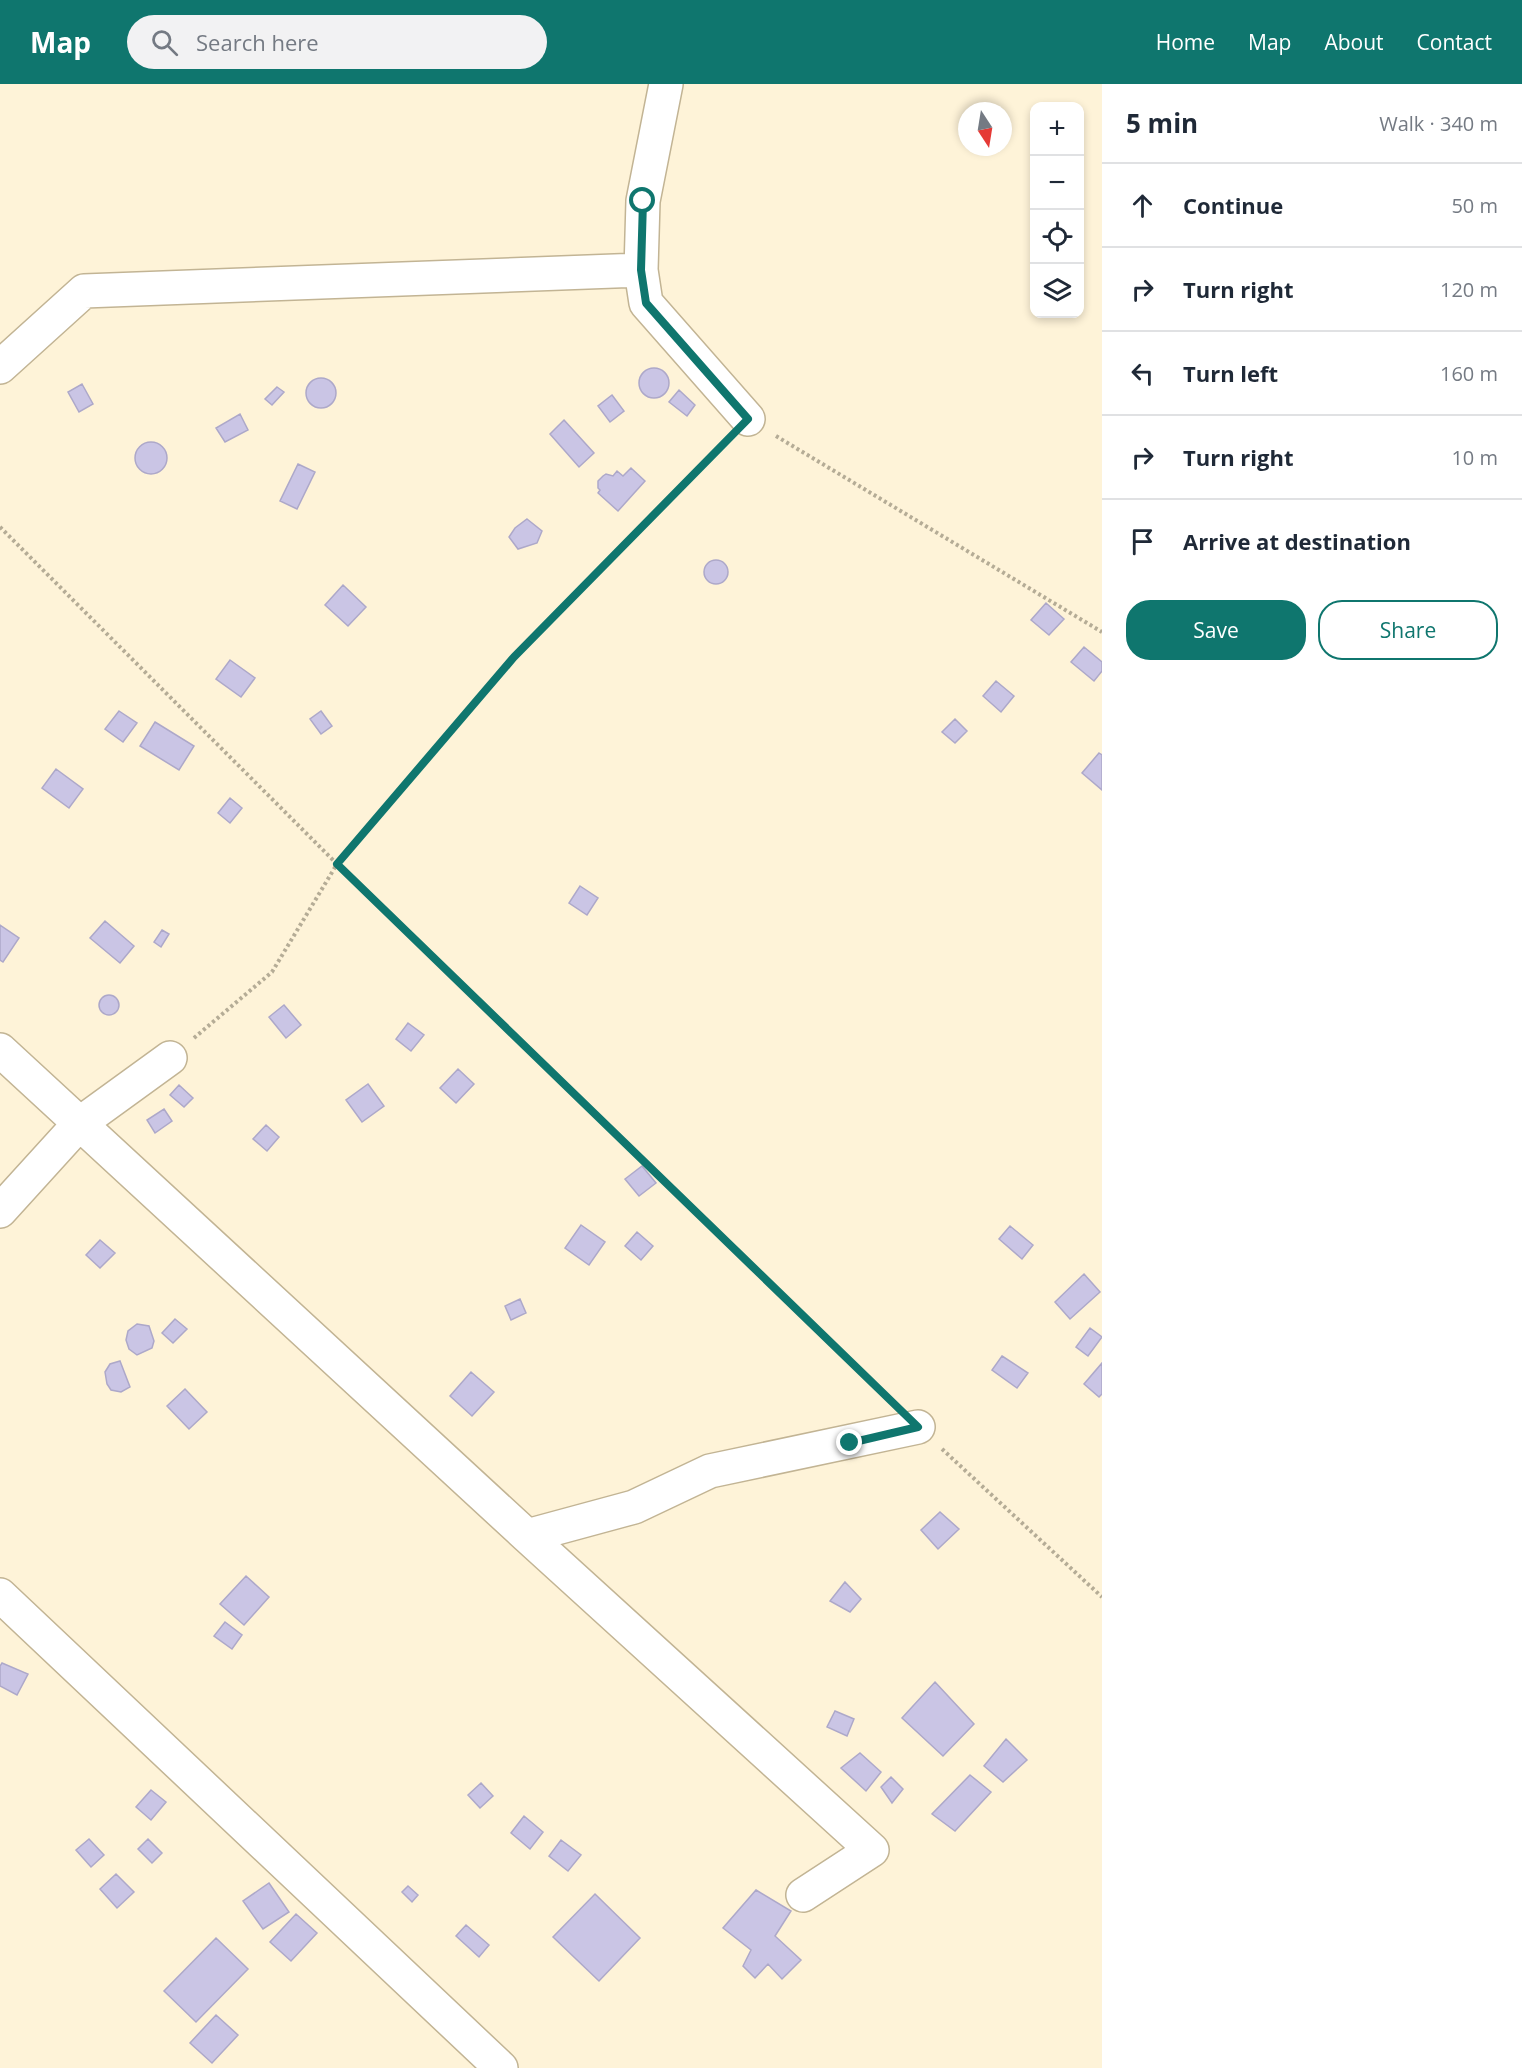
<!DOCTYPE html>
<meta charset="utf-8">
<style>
body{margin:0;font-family:"Open Sans",sans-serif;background:#f2f2f3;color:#1f2937}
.controls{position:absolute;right:18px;top:18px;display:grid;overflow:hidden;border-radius:12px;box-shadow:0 3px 9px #0003}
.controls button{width:54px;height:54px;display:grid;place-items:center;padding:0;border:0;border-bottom:2px solid #e0e1e3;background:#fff;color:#1f2937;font:30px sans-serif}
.compass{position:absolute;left:958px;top:18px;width:54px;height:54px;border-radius:50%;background:#fff;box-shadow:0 3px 9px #0003;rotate:168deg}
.stop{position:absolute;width:18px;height:18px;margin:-14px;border:4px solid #0f766e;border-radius:50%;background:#fff}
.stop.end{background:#0f766e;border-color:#fff;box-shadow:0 2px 6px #0008}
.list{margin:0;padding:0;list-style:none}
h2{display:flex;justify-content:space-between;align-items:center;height:78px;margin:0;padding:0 24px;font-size:26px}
h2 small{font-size:20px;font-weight:400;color:#747a83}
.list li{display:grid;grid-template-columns:39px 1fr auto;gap:18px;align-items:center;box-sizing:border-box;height:84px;padding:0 24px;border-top:2px solid #e0e1e3}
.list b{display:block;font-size:22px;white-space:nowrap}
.list em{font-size:20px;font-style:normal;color:#747a83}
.actions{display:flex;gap:12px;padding:18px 24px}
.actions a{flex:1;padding:14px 0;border:2px solid #0f766e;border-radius:24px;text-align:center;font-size:21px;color:#0f766e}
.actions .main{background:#0f766e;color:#fff}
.icon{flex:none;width:33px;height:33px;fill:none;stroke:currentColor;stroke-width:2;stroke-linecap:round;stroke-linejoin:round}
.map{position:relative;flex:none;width:1102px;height:1984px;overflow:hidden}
header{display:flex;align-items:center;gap:36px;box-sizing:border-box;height:84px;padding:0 30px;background:#0f766e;color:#fff}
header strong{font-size:28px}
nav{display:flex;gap:33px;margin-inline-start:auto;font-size:21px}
.search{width:420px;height:54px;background:#f2f2f3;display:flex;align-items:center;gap:15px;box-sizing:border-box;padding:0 21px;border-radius:33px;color:#747a83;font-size:22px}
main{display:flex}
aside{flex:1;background:#fff}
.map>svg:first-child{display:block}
.building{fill:#cac5e5;stroke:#ada8c9;stroke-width:1.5}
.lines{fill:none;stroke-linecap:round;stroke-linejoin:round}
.minor-casing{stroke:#c2b494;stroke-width:36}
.path{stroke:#b5ac96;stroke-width:4;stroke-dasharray:3 3;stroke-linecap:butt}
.minor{stroke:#fff;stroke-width:33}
.route{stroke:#0f766e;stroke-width:8}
</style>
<header>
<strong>Map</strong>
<div class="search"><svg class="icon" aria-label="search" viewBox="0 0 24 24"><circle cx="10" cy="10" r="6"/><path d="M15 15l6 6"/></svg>Search here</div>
<nav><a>Home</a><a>Map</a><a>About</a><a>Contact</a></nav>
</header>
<main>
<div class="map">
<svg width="1102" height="1984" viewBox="0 0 1102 1984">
<rect width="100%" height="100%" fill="#fef3d8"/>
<path class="building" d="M639 299a15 15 0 1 1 30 0a15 15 0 1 1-30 0Z
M306 309a15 15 0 1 1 30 0a15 15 0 1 1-30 0Z
M82 300 93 320 79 328 68 308Z
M277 303 284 308 272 321 265 315Z
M679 306 695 321 687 332 669 318Z
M612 311 624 327 610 338 598 322Z
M240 330 248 346 225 358 216 344Z
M564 336 594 369 579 383 550 350Z
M135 374a16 16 0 1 1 32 0a16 16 0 1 1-32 0Z
M298 380 315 388 297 425 280 417Z
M631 384 645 397 618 427 598 409 600 406 598 404V397L603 392 606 390 613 392 617 387 623 392Z
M527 435 542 447 537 459 518 465 509 453 515 444Z
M704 488a12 12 0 1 1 24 0a12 12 0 1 1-24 0Z
M343 501 366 523 348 542 325 521Z
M1046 519 1064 535 1049 551 1031 536Z
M1084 563 1102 578V587L1094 597 1071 578Z
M230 576 255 594 241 613 216 595Z
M996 597 1014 612 1001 628 983 612Z
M119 627 137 639 123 658 105 645Z
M321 627 332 642 321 650 310 635Z
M955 635 967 647 955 659 942 648Z
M155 638 194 662 179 686 140 662Z
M1099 669 1102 671V706L1082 689Z
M56 685 83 705 69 724 42 704Z
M230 714 242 724 230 739 218 729Z
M580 802 598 814 587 831 569 819Z
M105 837 134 862 120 879 90 854Z
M0 841 19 854 3 878 0 876Z
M162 846 169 850 161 863 154 858Z
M99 921a10 10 0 1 1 20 0a10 10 0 1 1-20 0Z
M284 921 301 941 286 954 269 933Z
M408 939 424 951 411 967 396 955Z
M458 985 474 1000 456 1019 440 1004Z
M368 1000 384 1022 362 1038 346 1016Z
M179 1001 193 1014 184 1023 170 1011Z
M164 1025 172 1037 155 1049 147 1036Z
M266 1041 279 1053 267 1067 253 1055Z
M642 1082 656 1099 639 1112 625 1095Z
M581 1141 605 1158 589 1181 565 1164Z
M1010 1142 1033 1161 1022 1175 999 1155Z
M637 1148 653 1162 641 1176 625 1162Z
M100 1156 115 1169 100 1184 86 1171Z
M1084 1190 1100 1208 1070 1235 1055 1218Z
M520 1215 526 1229 511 1236 505 1222Z
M175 1235 187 1245 173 1259 162 1249Z
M137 1240 149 1242 154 1257 152 1264 137 1271 129 1265 126 1256 128 1247Z
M1090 1244 1102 1253 1088 1272 1076 1263Z
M1002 1272 1028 1289 1017 1304 992 1286Z
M120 1277 130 1303 121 1308 111 1306 107 1300 105 1288 110 1280Z
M1102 1279V1310L1099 1313 1084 1300Z
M471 1288 494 1308 472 1332 450 1312Z
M185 1305 207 1328 189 1345 167 1322Z
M940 1428 959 1445 938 1465 921 1446Z
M246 1492 269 1513 244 1541 220 1520Z
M845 1498 861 1515 850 1528 830 1517Z
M225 1538 242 1551 232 1565 214 1552Z
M2 1579 28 1590 17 1611 0 1602V1582Z
M935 1598 974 1640 943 1672 902 1634Z
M835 1627 854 1635 847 1652 827 1643Z
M1006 1655 1027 1676 1003 1698 984 1682Z
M860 1669 881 1688 866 1707 841 1684Z
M970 1691 991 1708 955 1747 932 1730Z
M891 1693 903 1705 892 1719 881 1703Z
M481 1699 493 1712 480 1724 468 1711Z
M151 1706 166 1718 151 1736 136 1723Z
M524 1732 543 1748 530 1765 511 1749Z
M89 1755 104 1771 91 1783 76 1766Z
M148 1755 162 1769 152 1779 138 1765Z
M561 1756 581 1771 568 1787 549 1772Z
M116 1790 134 1808 117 1824 100 1805Z
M269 1799 289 1828 263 1845 243 1817Z
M408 1802 418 1811 412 1818 402 1808Z
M756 1806 791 1827 775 1852 801 1876 782 1895 768 1880 755 1894 743 1882 751 1866 723 1844Z
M595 1810 640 1854 599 1897 553 1853Z
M296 1830 317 1849 291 1877 270 1858Z
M466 1841 489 1861 479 1873 456 1852Z
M216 1854 248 1885 196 1938 164 1907Z
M216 1931 238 1951 212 1979 190 1959Z"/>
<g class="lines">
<g class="minor-casing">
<path id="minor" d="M666 0 643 117 641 186 646 219 748 335
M0 283 84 207 641 186
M0 966 527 1452 872 1766 803 1811
M0 1127 79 1040 170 974
M527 1452 634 1423 710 1387 918 1343
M0 1511 501 1984"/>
</g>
<path class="path" d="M776 352 1102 548
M0 443 337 780 889 1314
M194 954 272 888 337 780 514 573 724 360
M942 1365 1102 1513"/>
<use href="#minor" class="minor"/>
</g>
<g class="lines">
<path class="route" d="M643 117 641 186 646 219 748 335 514 573 337 780 918 1343 850 1359"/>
</g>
</svg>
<div class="controls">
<button>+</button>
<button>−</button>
<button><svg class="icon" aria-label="locate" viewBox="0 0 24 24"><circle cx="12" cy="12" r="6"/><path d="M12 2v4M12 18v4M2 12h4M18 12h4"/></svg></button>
<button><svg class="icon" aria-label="layers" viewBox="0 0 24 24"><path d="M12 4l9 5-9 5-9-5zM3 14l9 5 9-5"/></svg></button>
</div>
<svg class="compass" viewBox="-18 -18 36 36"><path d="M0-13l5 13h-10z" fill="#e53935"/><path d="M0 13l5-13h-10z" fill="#747a83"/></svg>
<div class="stop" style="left:643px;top:117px"></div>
<div class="stop end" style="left:850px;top:1359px"></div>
</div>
<aside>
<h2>5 min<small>Walk · 340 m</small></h2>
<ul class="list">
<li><svg class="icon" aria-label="ahead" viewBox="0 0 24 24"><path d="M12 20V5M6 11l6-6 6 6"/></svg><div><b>Continue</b></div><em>50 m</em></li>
<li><svg class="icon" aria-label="right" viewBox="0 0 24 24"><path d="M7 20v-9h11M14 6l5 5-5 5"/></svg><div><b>Turn right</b></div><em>120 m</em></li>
<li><svg class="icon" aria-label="left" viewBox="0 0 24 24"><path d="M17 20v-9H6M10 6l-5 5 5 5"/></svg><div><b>Turn left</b></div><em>160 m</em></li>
<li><svg class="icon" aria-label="right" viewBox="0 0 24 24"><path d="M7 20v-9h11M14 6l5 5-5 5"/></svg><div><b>Turn right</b></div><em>10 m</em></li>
<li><svg class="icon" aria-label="arrive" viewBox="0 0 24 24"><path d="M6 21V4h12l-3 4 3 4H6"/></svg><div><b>Arrive at destination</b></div></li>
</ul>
<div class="actions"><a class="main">Save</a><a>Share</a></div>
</aside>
</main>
